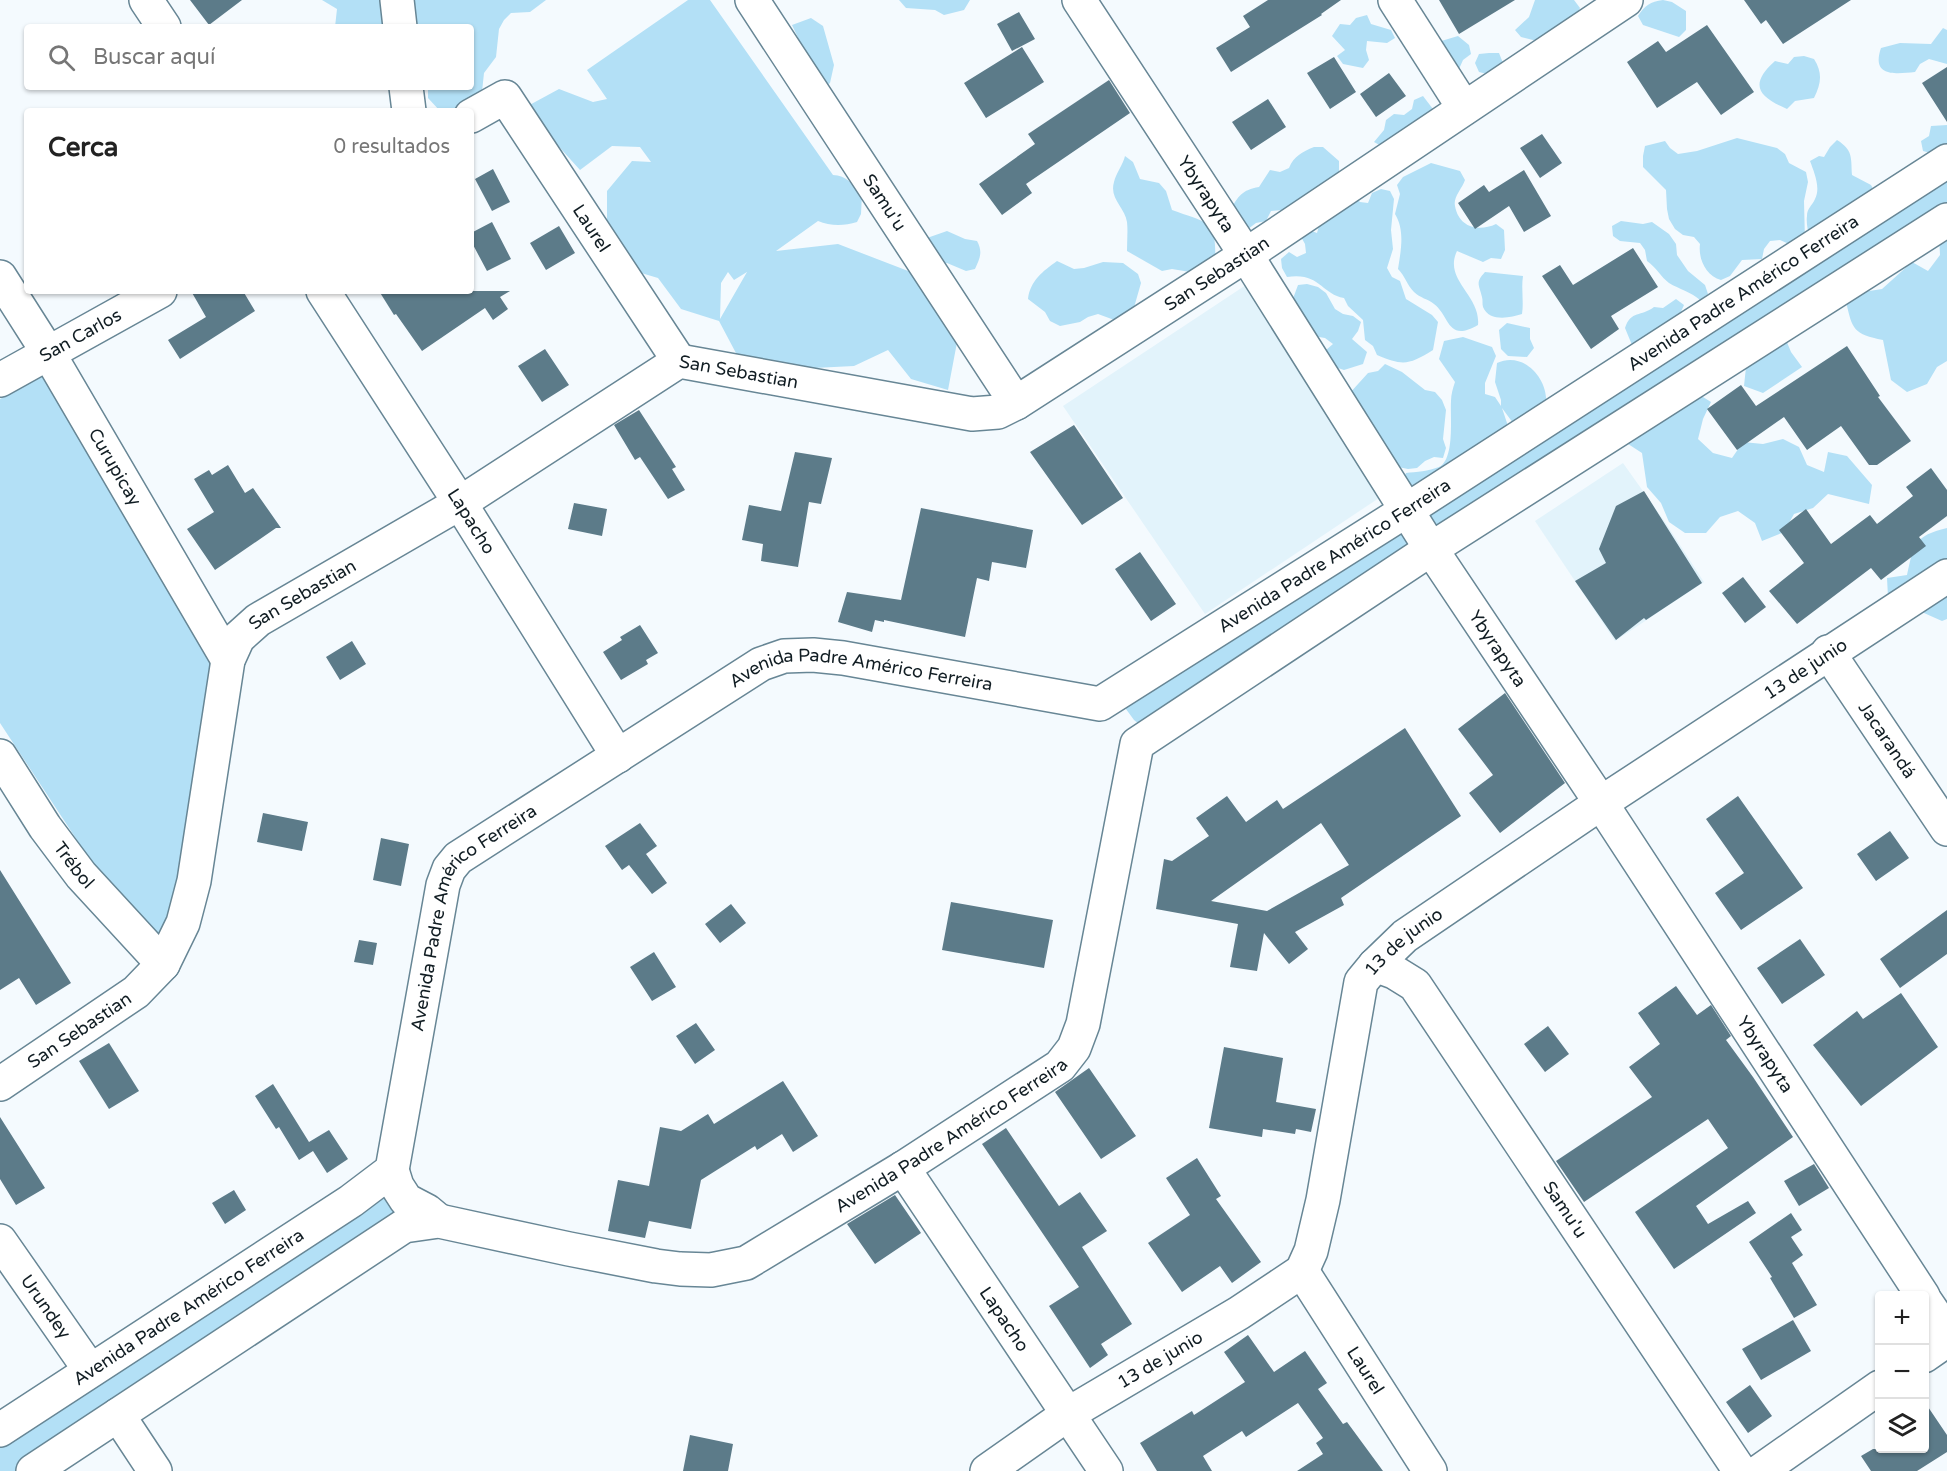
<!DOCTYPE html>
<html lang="es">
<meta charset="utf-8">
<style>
body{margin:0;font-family:"Varela Round",sans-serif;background:#f6f6f6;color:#222}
.controls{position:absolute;right:18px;bottom:18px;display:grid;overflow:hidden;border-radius:6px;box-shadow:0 2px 4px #0004}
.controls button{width:54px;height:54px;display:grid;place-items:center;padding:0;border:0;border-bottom:2px solid #e0e0e0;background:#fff;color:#222;font:30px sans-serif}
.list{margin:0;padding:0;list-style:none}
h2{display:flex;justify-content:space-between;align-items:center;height:78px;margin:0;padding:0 24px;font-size:26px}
h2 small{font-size:20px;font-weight:400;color:#767676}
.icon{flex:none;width:33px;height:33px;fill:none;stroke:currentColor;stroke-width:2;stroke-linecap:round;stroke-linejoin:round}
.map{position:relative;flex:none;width:1947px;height:1471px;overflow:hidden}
.search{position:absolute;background:#fff;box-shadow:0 2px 4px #0004;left:24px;top:24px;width:450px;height:66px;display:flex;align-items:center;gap:15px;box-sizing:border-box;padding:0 21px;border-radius:6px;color:#767676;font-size:22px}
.panel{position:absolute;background:#fff;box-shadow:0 2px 4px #0004;left:24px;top:108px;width:450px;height:186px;border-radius:6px}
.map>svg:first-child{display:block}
.built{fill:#e2f3fb}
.green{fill:#b3e0f6;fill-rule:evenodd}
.building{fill:#5c7b89;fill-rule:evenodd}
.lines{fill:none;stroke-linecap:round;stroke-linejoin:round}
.minor-casing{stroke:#678695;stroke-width:36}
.minor{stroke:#fff;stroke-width:33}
.labels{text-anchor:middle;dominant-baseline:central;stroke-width:5;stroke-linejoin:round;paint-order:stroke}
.street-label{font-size:18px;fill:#111d23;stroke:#fff}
</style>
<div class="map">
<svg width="1947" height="1471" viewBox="0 0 1947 1471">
<rect width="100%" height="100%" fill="#f4fafe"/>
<path class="built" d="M1249 283 1385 494 1205 614 1063 406Z
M1623 463 1665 522 1704 582 1615 641 1535 521Z"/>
<path class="green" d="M322 0H546L530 12 511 13 504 20 499 29 496 57 484 73 481 101 471 111H440L428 98V87H471V27H335L337 9Z
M688 0H710L833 175C846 175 854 185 862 194L861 214 857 222C844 226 830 226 818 221L776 251 838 244 916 274 962 316 948 390 911 379 888 350 854 366 814 368 774 366 737 355 719 321 681 309 658 278 621 267 607 228V191L632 161 651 162 640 147 612 146 580 170 524 108 559 89 593 102 607 99 587 70ZM728 272 734 280 747 272 720 319 721 283Z
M899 0H970L964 10 944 15 935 10 906 8Z
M1535 0H1574L1580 8 1567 34 1549 44 1521 37 1515 30 1529 17Z
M1663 0 1672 2 1686 11V30L1679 37 1643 25 1638 16C1645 5 1650 2 1663 0Z
M1367 15 1371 24 1391 30 1395 38 1387 43 1367 41 1366 50 1369 60 1363 68 1343 64 1337 56 1345 50 1332 36 1340 24 1350 25 1356 18Z
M811 18 823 26 834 65 830 83 815 94 796 97 792 78 804 62 801 44 792 25Z
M1943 28 1947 30V64L1929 59 1920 64 1915 72C1895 74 1871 77 1881 48L1900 43 1931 44Z
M1458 36 1469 45 1471 54 1463 60 1459 69 1450 71 1438 42Z
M1489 53H1499L1503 63 1487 74 1479 72 1475 63 1479 54Z
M1804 56 1814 59C1823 73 1821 84 1814 98L1795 101 1787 109C1759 97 1748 85 1775 61L1788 64 1794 57Z
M1423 96 1436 113 1416 120 1383 147 1374 142 1384 130 1386 120 1394 114 1404 115 1412 109 1414 100Z
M1947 125V203L1442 536C1426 541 1414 524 1413 509L1421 499 1412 498 1402 482 1406 473C1416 472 1429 471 1439 467 1455 459 1450 417 1451 401 1451 394 1453 388 1455 382L1439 359 1444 341 1463 337 1492 347 1496 356 1485 383V394L1495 397 1501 406V400L1495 382 1497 363C1528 349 1556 388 1543 416L1532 417 1513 423 1502 408 1508 426 1506 435 1465 461 1461 469C1448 479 1431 483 1423 498L1647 349H1641L1632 345 1625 328C1631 310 1641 317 1654 307L1663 308 1676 299 1684 305 1680 314 1682 325 1813 239 1809 236C1808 230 1806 223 1807 216 1807 208 1812 206 1815 199 1821 188 1814 172 1810 161L1819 156 1824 157 1830 147 1837 140C1853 150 1851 157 1852 175L1871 185 1877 196 1938 155 1923 151 1921 141 1929 136 1931 126Z
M1737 138 1777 148 1785 154 1789 163 1806 172 1808 182 1804 201 1805 242 1796 238 1789 244 1780 240 1770 241 1764 249 1762 259 1742 260 1730 276 1721 280C1706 276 1698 259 1700 244L1694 237 1683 235 1675 229 1669 219 1667 209 1666 190 1643 167V156L1645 146 1665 141 1670 148 1678 154 1697 151Z
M1314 147H1323L1339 161V172L1330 178 1323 185 1304 196C1298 213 1287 209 1271 211L1266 221 1256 223 1240 235 1230 211C1238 196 1242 190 1259 187L1270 170 1280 172 1289 168C1294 156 1302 152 1314 147Z
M1125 156 1133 162 1140 179 1159 183 1166 191 1172 210C1207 223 1217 219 1215 260L1202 274 1172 269 1162 271 1127 251C1127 241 1128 231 1127 222 1125 207 1109 199 1114 182 1116 173 1123 165 1125 156Z
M1431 163 1460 171 1465 180C1462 189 1453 197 1455 206 1459 228 1479 232 1496 224L1504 230 1505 250 1501 259 1491 258 1483 262 1457 251C1443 280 1481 295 1478 325 1447 343 1450 316 1434 304 1428 299 1420 298 1414 292 1407 285 1405 276 1398 269 1401 250 1405 230 1395 214L1400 194 1397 185 1403 177Z
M1381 189 1390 191 1394 199 1391 230 1393 249 1387 268 1392 277 1400 281 1406 299 1432 315 1438 322 1433 350C1409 365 1403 366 1377 355L1373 346 1365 340 1363 320 1348 306 1344 298C1321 294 1320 272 1287 277L1282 268 1281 259 1289 252 1297 257 1306 253 1305 244 1300 235 1309 230 1317 233 1322 215 1353 195 1360 202 1368 203 1372 193Z
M1621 221 1643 224 1652 222 1669 234 1676 244 1677 255 1688 271 1705 285 1708 294 1700 300C1691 292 1679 289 1669 283 1661 277 1656 267 1647 261L1645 250 1640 243 1620 241 1613 236 1612 226Z
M1947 224V361L1937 367 1927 384 1907 392 1891 380 1883 340C1854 334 1852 330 1846 301L1863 292 1882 289 1912 262 1928 271 1940 255 1939 235Z
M947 231 965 239 977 241C983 252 980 258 975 269L966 271 947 263 938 267 927 238Z
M1057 261 1074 269 1084 268 1103 262 1123 263 1138 274 1141 283 1133 311 1117 321 1098 314 1088 317 1080 322 1060 326 1050 321 1045 312 1028 299C1030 281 1043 271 1057 261Z
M1485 272 1523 276C1521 289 1524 301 1522 314 1510 318 1489 322 1483 307 1482 304 1483 300 1482 297 1479 284 1475 283 1485 272Z
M1307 284 1318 287 1326 293 1335 309 1343 314 1353 316 1361 322 1358 331 1352 339 1367 352 1363 364 1344 370 1335 367 1326 350 1333 344 1325 338 1307 335 1288 312 1298 285Z
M1507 323 1530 328V339L1534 348 1527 357 1508 356 1501 349 1499 330Z
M1784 335 1791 352 1802 367 1763 393 1744 386 1748 348Z
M1385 364 1402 372 1425 390 1435 392 1442 400 1446 410 1443 439 1446 448 1443 458 1434 457 1425 461 1417 468 1408 469 1388 465 1349 394 1368 373 1378 371Z
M44 374 211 663 179 878 170 913 158 934 94 866 0 723V399Z
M1695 392 1711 402 1703 419 1698 439 1713 453 1732 458 1743 442 1763 444 1783 439 1799 447 1807 465 1824 472 1828 452 1847 456 1872 485 1869 504 1828 494 1813 508 1794 514 1784 532 1762 541 1755 523 1738 511 1720 517 1706 533H1685L1669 522 1661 503 1647 487 1642 453 1625 442Z
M1398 522 1419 539 1139 724 1134 720 1123 705Z
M1947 528V619L1942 621 1888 597 1887 578 1907 575C1914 544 1914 536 1947 528Z
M370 1181 407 1208 21 1471H0V1419Z"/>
<path class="building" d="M190 0H242L209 25Z
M1268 0H1341L1321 14 1322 15 1231 72 1216 48 1250 27 1243 16Z
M1439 0H1515L1459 34Z
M1744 0H1851L1783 44 1766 20 1761 24Z
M1019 12 1035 39 1012 51 997 24Z
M1707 25 1754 92 1721 115 1697 82 1657 108 1627 62 1658 41 1666 52Z
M1022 47 1044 82 986 118 964 83Z
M1334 57 1356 92 1330 109 1307 73Z
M1947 67V122L1922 83Z
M1389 73 1406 96 1376 117 1360 94Z
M1109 80 1130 113 1026 184 1032 193 1002 215 979 184 1035 144 1028 134Z
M1268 99 1286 127 1251 150 1232 122Z
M1542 134 1562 163 1540 178 1520 148Z
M493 169 510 202 492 211 475 179Z
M1524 170 1551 216 1524 232 1509 206 1475 229 1458 203 1484 185 1489 192Z
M492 222 511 259 487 271 471 241V233Z
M559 226 575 253 546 270 530 243Z
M1633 248 1658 287 1611 316 1619 329 1591 349 1542 276 1560 265 1573 285Z
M191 291H243L255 311 180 359 168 340 206 317Z
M379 291H510L500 297 508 309 493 320 485 308 422 351 396 314 394 315Z
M1847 346 1880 396 1878 397 1911 441 1877 465H1869L1841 426 1807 450 1784 417 1737 450 1707 409 1741 385 1756 406Z
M545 349 569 385 542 402 518 366Z
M639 410 676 467 672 469 685 490 668 499 640 457 635 460 614 425Z
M1074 425 1123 498 1082 525 1030 452Z
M795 452 832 458 821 504 809 502 798 567 761 561 763 544 742 540 749 505 781 511Z
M228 465 245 493 253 488 281 528H276L215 570 187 529 214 512 194 479 209 470 212 475Z
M1931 468 1947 490V516L1919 537 1926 546 1881 580 1871 568 1797 624 1769 591 1804 563 1779 530 1806 509 1831 544 1870 515 1877 524 1913 496 1906 487Z
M1644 491 1702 583 1646 620 1644 618 1616 640 1575 581 1606 563 1599 549 1616 506Z
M574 503 607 509 602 536 568 529Z
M921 508 1033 530 1026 568 992 562 989 581 977 578 965 637 884 620V622L875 620 872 632 838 622 847 592 901 600Z
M1140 552 1176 604 1151 621 1115 569Z
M1743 577 1766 607 1745 623 1722 593Z
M640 625 658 653 646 660 648 664 621 680 603 652 622 640 620 637Z
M352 641 366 664 340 680 326 657Z
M1505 693 1565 783 1500 833 1469 793 1493 775 1458 729Z
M1405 728 1461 816 1341 898 1344 905 1295 932 1308 949 1289 964 1264 933 1257 971 1230 967 1238 924 1156 909 1164 859 1172 861 1209 836 1196 818 1227 796 1246 822 1277 800 1283 809ZM1321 823 1349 865 1267 911 1211 901Z
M1738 796 1803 888 1741 930 1715 893 1744 873 1706 819Z
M263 813 308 822 302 851 257 842Z
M640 823 657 846 646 854 667 883 652 894 629 865 622 870 605 846Z
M1890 831 1909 858 1876 881 1857 854Z
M381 838 409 844 401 886 373 880Z
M0 870 71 983 36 1005 19 978 0 990Z
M951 902 1053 920 1044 968 942 950Z
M731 904 746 923 720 943 705 924Z
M1947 910V954L1900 988 1880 959Z
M1800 939 1825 975 1782 1004 1757 968Z
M359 940 377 943 373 965 354 962Z
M654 952 676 987 652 1001 630 967Z
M1676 986 1697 1015 1711 1005 1731 1036 1726 1040 1753 1077 1793 1137 1696 1206 1708 1224 1748 1201 1756 1213 1674 1269 1635 1212 1728 1148 1708 1119 1584 1202 1556 1161 1652 1097 1629 1067 1660 1044 1638 1013Z
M1901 993 1938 1047 1861 1106 1813 1045 1857 1011 1863 1019Z
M696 1023 715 1050 695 1064 676 1036Z
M1548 1026 1569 1054 1545 1072 1524 1044Z
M109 1043 139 1091 109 1109 79 1061Z
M1224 1047 1283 1058 1276 1102 1316 1109 1311 1132 1296 1129 1295 1134 1263 1129 1262 1137 1209 1128Z
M1089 1068 1136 1136 1101 1159 1055 1092Z
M783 1081 818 1136 793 1152 782 1134 757 1150 755 1146 701 1180 691 1229 649 1221 645 1238 608 1231 618 1180 649 1186 660 1127 681 1131 708 1114 714 1124Z
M273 1084 309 1142 329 1130 348 1159 327 1173 313 1151 299 1160 279 1127 276 1129 255 1096Z
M0 1117 45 1188 16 1205 0 1179Z
M1006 1128 1059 1206 1080 1192 1107 1231 1082 1247 1132 1324 1101 1344 1108 1355 1090 1368 1049 1306 1079 1287 982 1144Z
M1197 1158 1221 1196 1216 1199 1261 1262 1232 1283 1220 1266 1182 1292 1148 1243 1190 1215 1166 1178Z
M1814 1164 1829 1188 1799 1206 1784 1181Z
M234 1190 246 1210 225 1224 212 1203Z
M895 1195 921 1233 875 1264 847 1224Z
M1791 1213 1802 1230 1791 1237 1803 1255 1792 1263 1817 1305 1794 1318 1770 1278 1772 1277 1749 1242Z
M1793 1320 1811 1351 1761 1380 1742 1349Z
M1248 1335 1274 1372 1305 1351 1327 1383 1318 1389 1343 1424 1347 1422 1383 1471H1297L1323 1454 1316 1443 1323 1438 1298 1403 1246 1437 1242 1431 1203 1456 1212 1471H1157L1140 1443 1192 1411 1194 1415 1245 1382 1224 1352Z
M1750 1385 1772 1416 1748 1433 1726 1402Z
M1924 1401 1947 1435V1452L1917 1471H1871L1861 1456 1873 1449H1924Z
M690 1435 733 1444 728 1471H683Z"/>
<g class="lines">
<g class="minor-casing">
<g id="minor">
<path d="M146 0 164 27"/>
<path d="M397 0 400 27"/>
<path id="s1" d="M752 0 1016 403"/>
<path id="s2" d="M1079 0 1246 255 1431 549 1601 803 1923 1296"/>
<path d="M1395 0 1464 108"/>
<path d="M406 87 409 111"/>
<path id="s3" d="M471 116 505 97 679 361"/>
<path id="s4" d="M0 277 49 354 228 660"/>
<path id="s5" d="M323 291 460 503 618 756"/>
<path id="s6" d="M0 380 160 291"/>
<path id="s7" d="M1828 652 1947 829"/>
<path id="s8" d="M0 756 45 827 81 875 163 964"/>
<path id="s9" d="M1375 965 1394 972 1415 985 1740 1471"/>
<path id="s10" d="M0 1084 136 992 163 964 183 923 194 881 228 660 238 638 258 620 460 503 679 361 972 414 998 412 1016 403 1246 255 1626 0"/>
<path id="s11" d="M903 1168 1106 1471"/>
<path d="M392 1170 397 1186 406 1200 427 1211 439 1221"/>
<path id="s12" d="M0 1241 90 1370"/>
<path id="s13" d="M1302 1271 1430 1471"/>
<path d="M1924 1299 1947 1333"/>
<path d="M1924 1356 1947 1340"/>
<path d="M118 1415 155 1471"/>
<path id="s14" d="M0 1430 351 1201 392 1170 443 885 449 869 458 858 761 664 784 656 813 655 843 658 1100 704 1407 510 1947 161"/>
<path id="s15" d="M33 1471 404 1226 439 1221 569 1249 656 1266 680 1269 711 1270 746 1263 903 1168 1060 1066 1074 1048 1083 1024 1137 744 1431 549 1947 220"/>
<path id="s16" d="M987 1471 1068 1414 1239 1313 1302 1271 1311 1251 1323 1200 1361 982 1375 965 1405 936 1601 803 1947 576"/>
<path d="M1760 1471 1880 1387"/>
</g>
</g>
<use href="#minor" class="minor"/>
</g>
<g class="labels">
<g class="street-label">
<text stroke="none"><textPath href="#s2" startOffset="232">Ybyrapyta</textPath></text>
<text stroke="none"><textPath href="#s1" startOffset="242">Samu'u</textPath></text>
<text stroke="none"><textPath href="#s3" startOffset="196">Laurel</textPath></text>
<text stroke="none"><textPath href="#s10" startOffset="1644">San Sebastian</textPath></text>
<text stroke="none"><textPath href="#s14" startOffset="2259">Avenida Padre Américo Ferreira</textPath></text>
<text stroke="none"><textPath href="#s6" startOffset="92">San Carlos</textPath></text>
<text stroke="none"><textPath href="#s10" startOffset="1122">San Sebastian</textPath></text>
<text stroke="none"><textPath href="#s4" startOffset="222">Curupicay</textPath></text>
<text stroke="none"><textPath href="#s5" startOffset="274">Lapacho</textPath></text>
<text stroke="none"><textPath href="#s14" startOffset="1773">Avenida Padre Américo Ferreira</textPath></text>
<text stroke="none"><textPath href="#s10" startOffset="618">San Sebastian</textPath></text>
<text stroke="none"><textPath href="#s2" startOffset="772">Ybyrapyta</textPath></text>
<text stroke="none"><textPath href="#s16" startOffset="1214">13 de junio</textPath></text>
<text stroke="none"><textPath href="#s14" startOffset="1251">Avenida Padre Américo Ferreira</textPath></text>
<text stroke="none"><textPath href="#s7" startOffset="106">Jacarandá</textPath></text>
<text stroke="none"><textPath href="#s8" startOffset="132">Trébol</textPath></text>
<text stroke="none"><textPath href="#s14" startOffset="747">Avenida Padre Américo Ferreira</textPath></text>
<text stroke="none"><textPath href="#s16" startOffset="728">13 de junio</textPath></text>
<text stroke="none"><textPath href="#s10" startOffset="96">San Sebastian</textPath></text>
<text stroke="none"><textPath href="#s2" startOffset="1258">Ybyrapyta</textPath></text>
<text stroke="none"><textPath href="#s15" startOffset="1034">Avenida Padre Américo Ferreira</textPath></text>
<text stroke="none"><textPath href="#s9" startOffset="315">Samu'u</textPath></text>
<text stroke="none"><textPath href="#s12" startOffset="80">Urundey</textPath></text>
<text stroke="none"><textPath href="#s14" startOffset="225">Avenida Padre Américo Ferreira</textPath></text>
<text stroke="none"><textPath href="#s11" startOffset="182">Lapacho</textPath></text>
<text stroke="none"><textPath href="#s16" startOffset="206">13 de junio</textPath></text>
<text stroke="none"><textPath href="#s13" startOffset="118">Laurel</textPath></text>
</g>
</g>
</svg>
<div class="controls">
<button>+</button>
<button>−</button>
<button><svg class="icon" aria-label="layers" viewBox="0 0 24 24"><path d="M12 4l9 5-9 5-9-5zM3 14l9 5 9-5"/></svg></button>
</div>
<div class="search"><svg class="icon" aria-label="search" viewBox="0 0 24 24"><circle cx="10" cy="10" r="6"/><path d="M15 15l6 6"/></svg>Buscar aquí</div>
<section class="panel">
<h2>Cerca<small>0 resultados</small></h2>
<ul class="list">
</ul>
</section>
</div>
